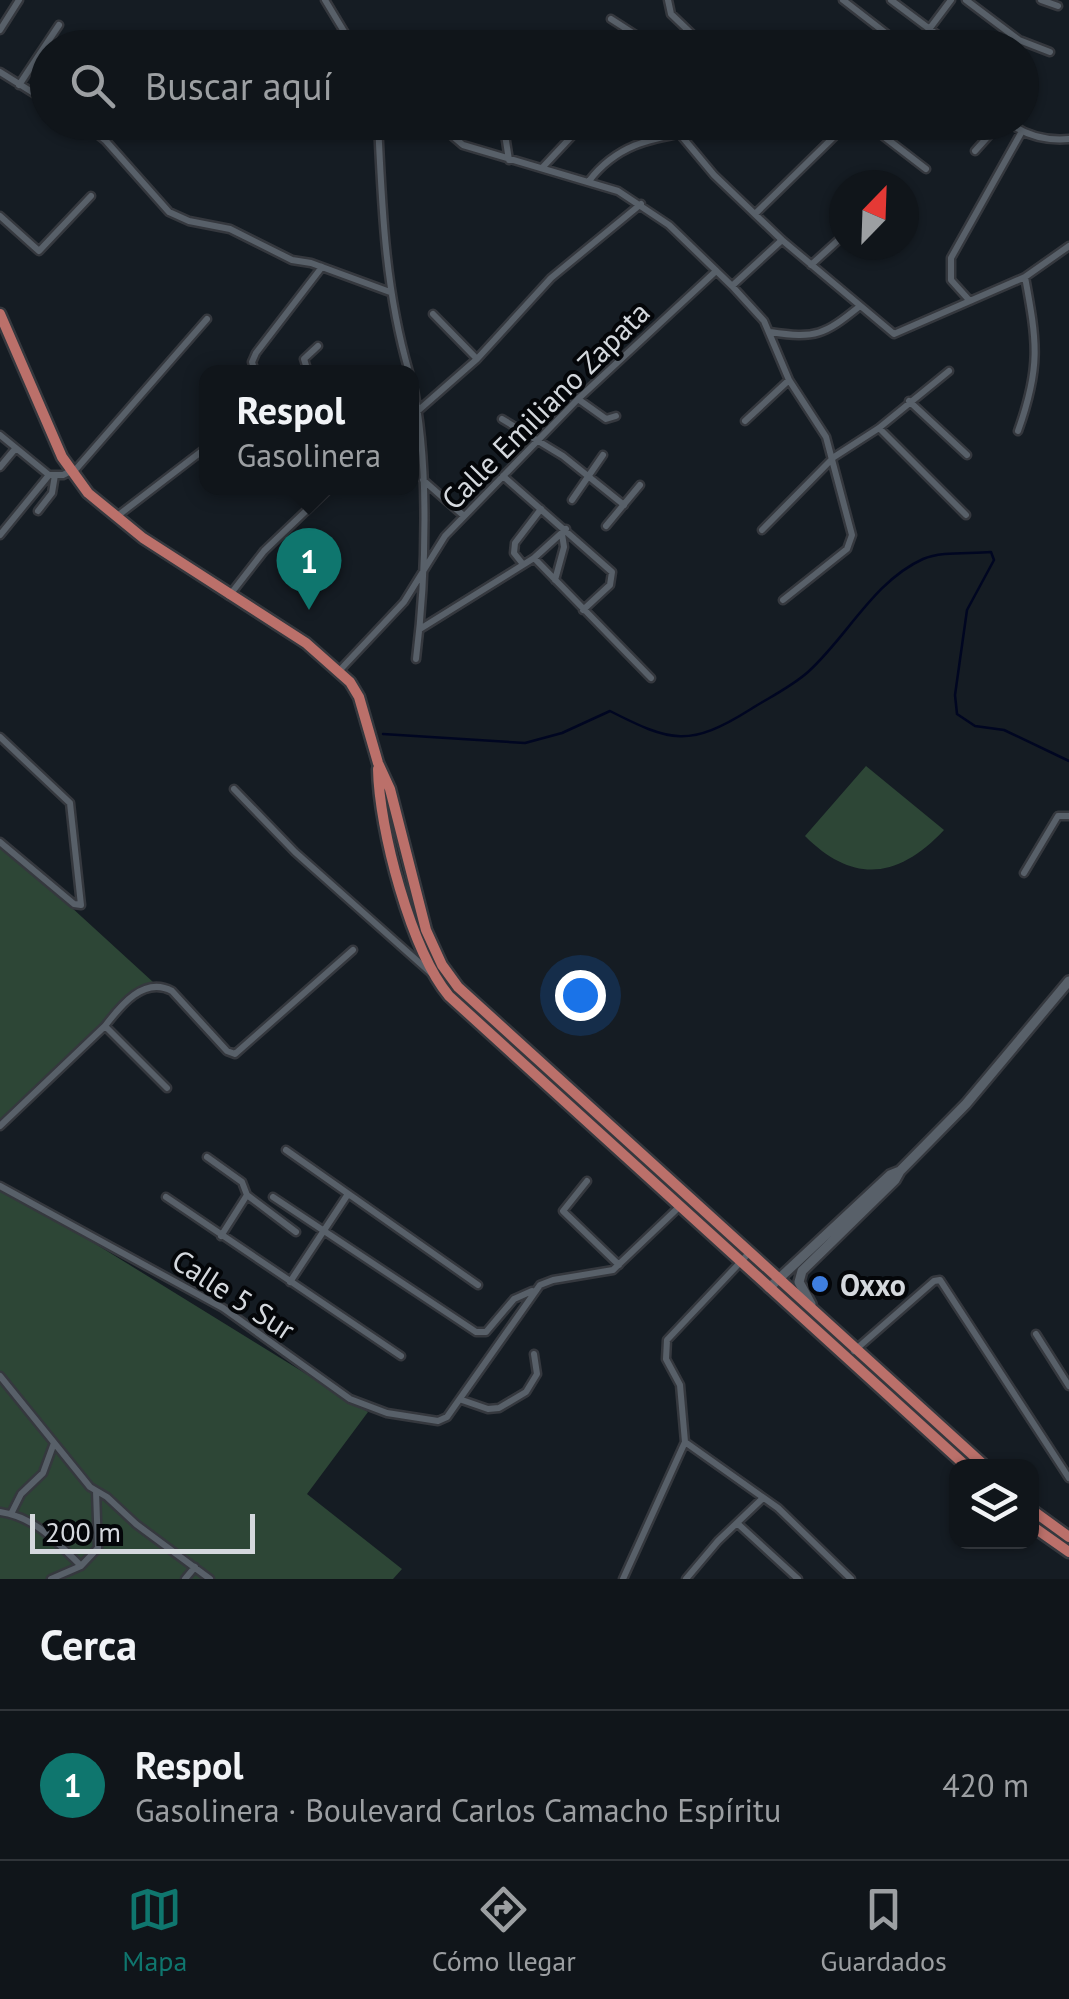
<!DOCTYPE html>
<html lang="es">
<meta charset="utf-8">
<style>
body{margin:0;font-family:"PT Sans",sans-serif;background:#1e2227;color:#f1f3f6}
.controls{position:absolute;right:30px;bottom:30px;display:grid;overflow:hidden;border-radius:20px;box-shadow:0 2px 8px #0004}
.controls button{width:90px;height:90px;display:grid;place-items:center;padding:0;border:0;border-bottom:2px solid #303439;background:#10151a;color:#f1f3f6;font:50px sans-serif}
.compass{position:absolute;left:829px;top:170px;width:90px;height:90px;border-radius:50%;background:#10151a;box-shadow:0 2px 8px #0004;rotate:23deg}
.scale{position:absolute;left:30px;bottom:25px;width:225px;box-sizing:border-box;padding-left:10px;border:5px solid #d4d8dd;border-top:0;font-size:28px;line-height:35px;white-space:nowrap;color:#d4d8dd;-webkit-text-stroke:8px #040609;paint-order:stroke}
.you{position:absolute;left:580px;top:995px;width:35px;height:35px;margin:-25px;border:8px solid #fff;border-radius:50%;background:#1a73e8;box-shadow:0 0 0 15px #1a73e833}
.badge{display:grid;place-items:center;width:65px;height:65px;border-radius:50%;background:#0f766e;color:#fff;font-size:32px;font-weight:700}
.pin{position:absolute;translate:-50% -82px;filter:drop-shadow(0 2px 5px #0008)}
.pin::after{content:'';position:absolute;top:52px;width:35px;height:30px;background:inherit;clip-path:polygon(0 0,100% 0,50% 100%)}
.popup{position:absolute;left:199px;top:365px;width:220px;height:130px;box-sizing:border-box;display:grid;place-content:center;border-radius:20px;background:#10151a;filter:drop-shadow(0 2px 8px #0005);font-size:32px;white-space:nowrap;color:#9c9fa2}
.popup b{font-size:38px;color:#f1f3f6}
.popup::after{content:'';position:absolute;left:50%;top:100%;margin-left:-20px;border:20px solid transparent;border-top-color:#10151a}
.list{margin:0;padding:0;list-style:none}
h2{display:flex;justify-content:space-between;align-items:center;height:130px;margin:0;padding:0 40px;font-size:42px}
h2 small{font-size:32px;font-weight:400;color:#9c9fa2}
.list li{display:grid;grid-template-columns:65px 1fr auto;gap:30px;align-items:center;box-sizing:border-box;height:150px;padding:0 40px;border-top:2px solid #303439}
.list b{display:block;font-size:38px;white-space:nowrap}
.list p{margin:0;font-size:32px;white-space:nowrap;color:#9c9fa2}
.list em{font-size:32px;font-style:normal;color:#9c9fa2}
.icon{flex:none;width:55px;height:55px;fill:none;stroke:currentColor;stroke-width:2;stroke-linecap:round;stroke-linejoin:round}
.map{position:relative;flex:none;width:1069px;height:1579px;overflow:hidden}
.search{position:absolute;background:#10151a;box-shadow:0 2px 8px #0004;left:30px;right:30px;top:30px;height:110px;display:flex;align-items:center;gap:25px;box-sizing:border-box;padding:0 35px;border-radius:55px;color:#9c9fa2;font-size:38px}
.sheet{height:280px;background:#10151a}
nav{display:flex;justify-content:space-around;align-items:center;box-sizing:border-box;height:140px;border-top:2px solid #303439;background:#10151a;font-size:28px;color:#9c9fa2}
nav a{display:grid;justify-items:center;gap:5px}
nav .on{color:#0f766e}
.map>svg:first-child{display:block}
.green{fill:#2d4636}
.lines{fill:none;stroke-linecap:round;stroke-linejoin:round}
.stream{stroke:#000621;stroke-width:2.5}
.minor-casing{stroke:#35383e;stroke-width:11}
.secondary-casing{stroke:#35383e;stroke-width:14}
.primary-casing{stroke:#35383e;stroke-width:15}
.minor{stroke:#586069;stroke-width:6}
.secondary{stroke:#586069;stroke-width:9}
.primary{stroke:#bb706a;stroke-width:10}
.shop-dot{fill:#3f7fe0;stroke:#040609;stroke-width:4}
.labels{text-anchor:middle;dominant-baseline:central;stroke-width:8;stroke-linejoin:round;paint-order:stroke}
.street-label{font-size:30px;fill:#d4d8dd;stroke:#040609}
.poi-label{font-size:30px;font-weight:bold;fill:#d4d8dd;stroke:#040609;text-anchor:start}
</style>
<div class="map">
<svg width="1069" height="1579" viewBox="0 0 1069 1579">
<rect width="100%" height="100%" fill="#151c23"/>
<path class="green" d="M866 766 944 830C899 878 854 885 805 836Z
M0 842 153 982 0 1128Z
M0 1185 368 1412 307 1494 402 1569 393 1579H0Z"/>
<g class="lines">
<path class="stream" d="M383 734 525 743 562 733 610 711C671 742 689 748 751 709 770 697 791 687 808 672 847 637 874 581 923 559 941 551 970 554 991 552L994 560 967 610 955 695 957 714 975 726 1004 730 1069 761"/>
<g class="minor-casing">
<path id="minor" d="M325 0 354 48
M668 0 671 14 694 36 695 48
M843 0 905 48
M891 0 955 48
M966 0 1019 40 1050 52
M1041 0 1058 6
M611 19 656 48
M0 30 19 0
M915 48 951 0
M0 72 48 102
M19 85 59 25
M82 122 106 141 169 212 189 221 230 229 292 260 311 263 390 292
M378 122C382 208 385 290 409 372
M436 122 463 145 618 191 669 225 732 286 764 321 789 380 826 437 852 535 847 549 783 600
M503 122 509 160
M865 122 926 169
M1008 122C1026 136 1046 141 1069 139
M679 133 714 175 782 240 894 334 1025 277 1069 246
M975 151 1001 122
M542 168 585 122
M589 181C628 130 679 139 733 122
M755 214 849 122
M0 216 39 251 91 196
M811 265 844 235
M732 286 782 240
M969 300 951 280V258L1021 133
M433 314 477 359
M770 332C816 339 824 335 860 306
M255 372 252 362 256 353 322 267
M308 372 304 359 318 346
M412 381C430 459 426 579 416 659
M578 399 606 419 616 416
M909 401 967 455
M412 416 477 359 551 278 641 204
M502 419 563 456 624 505
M745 421 789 380
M879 428 966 515
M1018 431C1041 367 1037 342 1025 277
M0 435 49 475
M0 467 15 449
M503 476 612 572 610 585 583 610
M423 480 464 516
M572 500 603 455
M38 511 52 493 55 475
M116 517 206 448
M606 526 640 485
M762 530 834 457 879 428 949 371
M0 535 49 475H63L77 468 207 319
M534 558 651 678
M522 563 514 553 515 543 541 509
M555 580 564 547 562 534
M229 596 264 551 330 488
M420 629 534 558 566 529
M340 670 404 602 445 536 578 399 716 271
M0 737 70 803 81 905 74 904 0 842
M234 789 295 852 431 973
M1024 873 1058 816H1069
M105 1026 167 1088
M0 1126 105 1026C121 1005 144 976 172 991L227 1051 235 1054 353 950
M286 1150 478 1285
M207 1157 242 1182 247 1195
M587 1181 563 1211 619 1265
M0 1186 223 1308 350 1399 387 1413 438 1421 447 1417 540 1285 553 1280 613 1270 679 1207
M247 1195 296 1232
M166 1197 401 1356
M273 1197 476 1332H486L514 1299 532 1291
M221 1236 247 1195
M290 1282 348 1194
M1036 1334 1069 1386
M854 1351 934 1281 940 1280 1069 1478
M0 1376 90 1487 107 1497 136 1524 210 1579
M462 1400 488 1409 499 1408 526 1392 537 1374 534 1354
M685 1442 778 1508 851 1579
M0 1512C35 1517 57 1542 81 1566
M11 1514 21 1494 43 1473 54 1443
M737 1523 798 1579
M51 1579 81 1566 98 1548 96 1491
M185 1579 195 1567
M623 1579 685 1442 680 1385 666 1359 667 1340 749 1253
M686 1579 718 1541 763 1498"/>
</g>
<g class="secondary-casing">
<path id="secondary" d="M769 1288 890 1175 900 1171
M811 1304 799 1282 802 1271 895 1180 900 1171 966 1104 1069 981"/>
</g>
<g class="primary-casing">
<path id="primary" d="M0 314 62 457 88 493 143 538 306 643 350 682 359 697 378 763 390 789 426 930 442 965 458 987 985 1466
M378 769C379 829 411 950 449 996L966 1466
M1032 1510 1069 1537
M1032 1526 1069 1552"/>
</g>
<use href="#minor" class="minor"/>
<use href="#secondary" class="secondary"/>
<use href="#primary" class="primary"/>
</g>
<circle class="shop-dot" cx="820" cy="1284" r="10"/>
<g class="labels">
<g class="street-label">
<text transform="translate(545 405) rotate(-45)">Calle Emiliano Zapata</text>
<text transform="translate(234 1294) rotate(33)">Calle 5 Sur</text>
</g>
<g class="poi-label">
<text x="840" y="1284">Oxxo</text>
</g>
</g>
</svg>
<div class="controls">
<button><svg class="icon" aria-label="layers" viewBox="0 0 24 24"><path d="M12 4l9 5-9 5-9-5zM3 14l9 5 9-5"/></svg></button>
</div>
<svg class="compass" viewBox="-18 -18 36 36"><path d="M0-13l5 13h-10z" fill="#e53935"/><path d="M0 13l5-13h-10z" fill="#9c9fa2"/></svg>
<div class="scale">200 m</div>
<div class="you"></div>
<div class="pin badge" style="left:309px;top:610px">1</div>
<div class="popup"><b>Respol</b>Gasolinera</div>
<div class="search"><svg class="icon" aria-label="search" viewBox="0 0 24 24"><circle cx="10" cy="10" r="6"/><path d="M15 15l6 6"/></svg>Buscar aquí</div>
</div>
<section class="sheet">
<h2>Cerca<small></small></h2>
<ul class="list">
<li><span class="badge">1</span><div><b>Respol</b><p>Gasolinera · Boulevard Carlos Camacho Espíritu</p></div><em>420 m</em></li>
</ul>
</section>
<nav>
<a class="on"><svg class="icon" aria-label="map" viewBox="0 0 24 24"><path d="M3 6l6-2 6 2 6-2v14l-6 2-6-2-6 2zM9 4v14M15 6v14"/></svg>Mapa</a>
<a><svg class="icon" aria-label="directions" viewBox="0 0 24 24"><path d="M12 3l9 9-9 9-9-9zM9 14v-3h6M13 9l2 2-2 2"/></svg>Cómo llegar</a>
<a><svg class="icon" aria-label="saved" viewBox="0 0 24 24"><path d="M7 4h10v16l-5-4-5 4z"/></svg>Guardados</a>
</nav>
